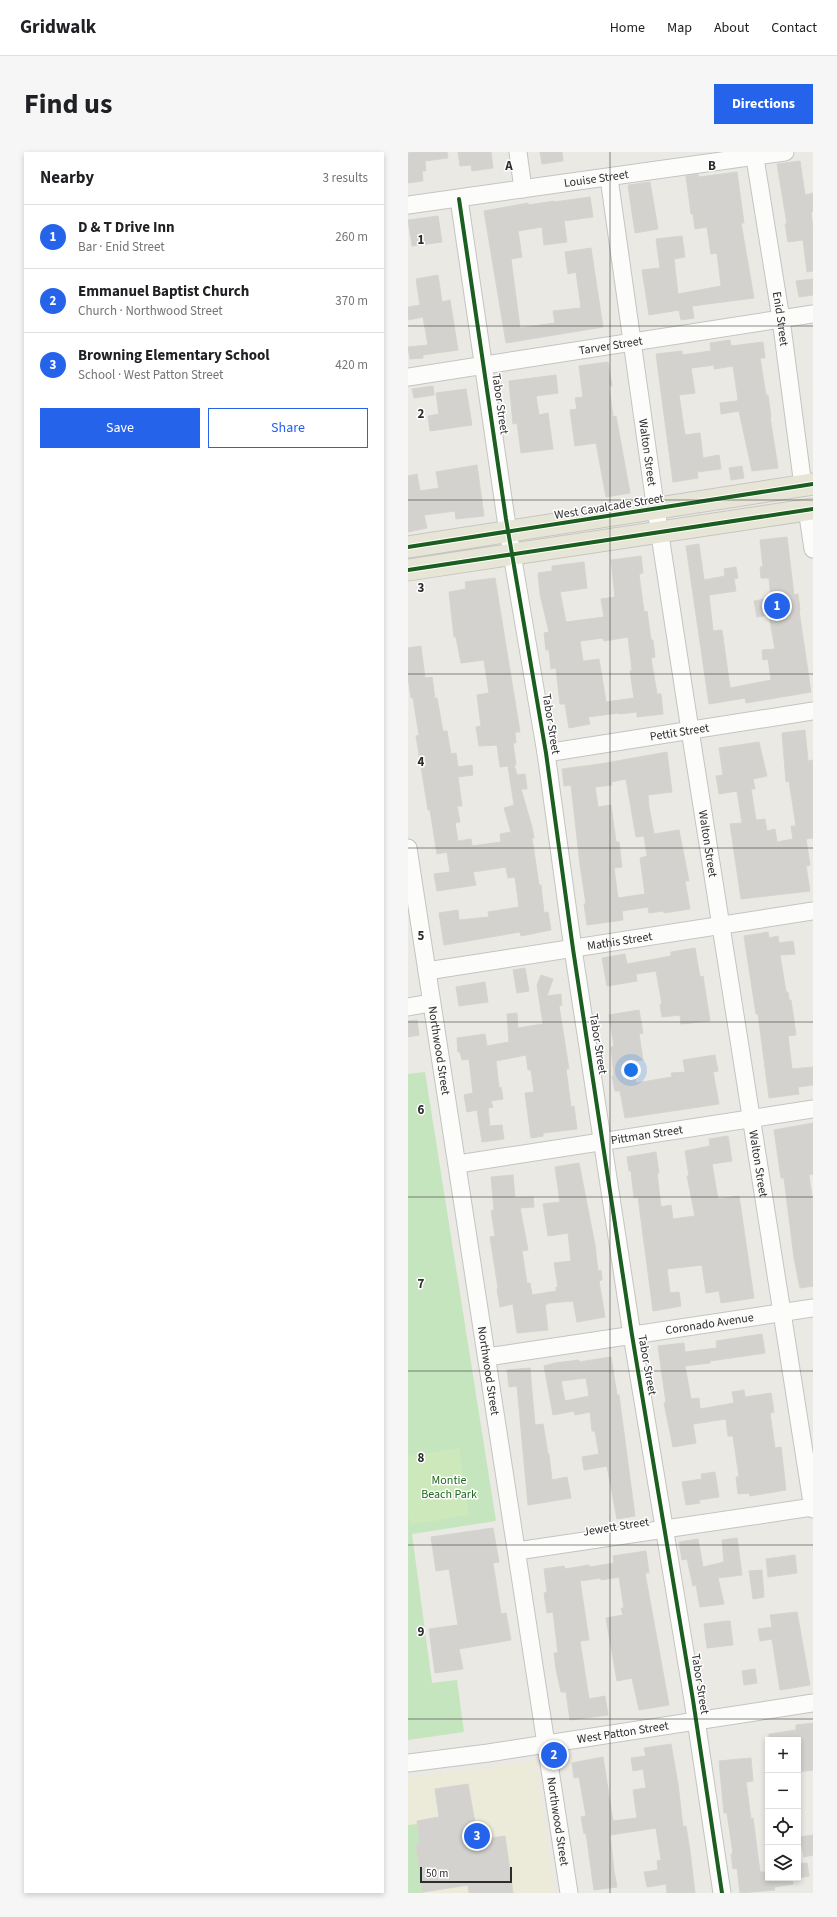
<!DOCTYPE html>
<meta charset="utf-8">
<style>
body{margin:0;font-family:"Source Sans 3",sans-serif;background:#f6f6f6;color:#202124}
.controls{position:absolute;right:12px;bottom:12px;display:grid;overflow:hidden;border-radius:0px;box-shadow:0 2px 6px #0003}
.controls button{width:36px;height:36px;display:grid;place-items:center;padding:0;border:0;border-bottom:1px solid #e0e0e0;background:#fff;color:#202124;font:20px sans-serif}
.scale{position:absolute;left:12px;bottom:10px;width:92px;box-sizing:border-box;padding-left:4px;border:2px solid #2d2d2d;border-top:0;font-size:11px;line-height:14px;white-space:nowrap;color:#2d2d2d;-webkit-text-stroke:3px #fff;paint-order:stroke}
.you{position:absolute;left:223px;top:918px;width:14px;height:14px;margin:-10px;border:3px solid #fff;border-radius:50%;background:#1a73e8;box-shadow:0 0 0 6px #1a73e833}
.badge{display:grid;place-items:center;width:26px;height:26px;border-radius:50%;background:#2563eb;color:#fff;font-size:13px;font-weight:700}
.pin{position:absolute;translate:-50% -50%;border:2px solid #fff;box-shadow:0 1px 4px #0006}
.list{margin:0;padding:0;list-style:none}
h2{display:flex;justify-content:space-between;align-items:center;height:52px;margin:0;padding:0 16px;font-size:17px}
h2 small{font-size:13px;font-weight:400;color:#757577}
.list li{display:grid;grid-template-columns:26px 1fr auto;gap:12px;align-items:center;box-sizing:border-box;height:64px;padding:0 16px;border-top:1px solid #e0e0e0}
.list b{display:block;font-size:15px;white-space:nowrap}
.list p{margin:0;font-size:13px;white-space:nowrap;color:#757577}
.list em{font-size:13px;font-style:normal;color:#757577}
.actions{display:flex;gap:8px;padding:12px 16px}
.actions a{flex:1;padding:9px 0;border:1px solid #2563eb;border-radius:0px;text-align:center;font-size:14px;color:#2563eb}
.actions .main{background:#2563eb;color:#fff}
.icon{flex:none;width:22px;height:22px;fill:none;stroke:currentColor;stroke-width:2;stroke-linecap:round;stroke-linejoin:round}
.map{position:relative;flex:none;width:405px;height:1741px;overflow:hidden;border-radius:0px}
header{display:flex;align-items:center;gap:24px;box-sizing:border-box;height:56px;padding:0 20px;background:#fff;border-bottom:1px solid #e0e0e0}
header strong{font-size:19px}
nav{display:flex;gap:22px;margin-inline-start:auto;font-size:14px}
.intro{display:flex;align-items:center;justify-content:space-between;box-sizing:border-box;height:96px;padding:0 24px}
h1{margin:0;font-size:28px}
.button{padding:10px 18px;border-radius:0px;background:#2563eb;color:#fff;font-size:14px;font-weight:700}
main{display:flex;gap:24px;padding:0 24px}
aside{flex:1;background:#fff;border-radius:0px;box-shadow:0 2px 6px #0003}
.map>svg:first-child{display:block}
.education{fill:#ecebd9}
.green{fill:#c5e5be}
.pitch{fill:#cde9bb}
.building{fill:#d3d2ce;stroke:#d5d4cf;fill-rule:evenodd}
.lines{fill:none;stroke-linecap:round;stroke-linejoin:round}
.minor-casing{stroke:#c4c4c3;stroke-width:19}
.major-casing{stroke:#c6c5c3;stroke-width:23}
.minor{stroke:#fcfcfb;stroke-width:17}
.major{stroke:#e7e6d6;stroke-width:21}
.cycleway-casing{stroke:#fff;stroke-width:6}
.cycleway{stroke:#1b5e20;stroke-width:4}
.grid{fill:none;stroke:#2d2d2d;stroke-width:1;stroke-opacity:0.55}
.labels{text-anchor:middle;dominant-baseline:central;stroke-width:3;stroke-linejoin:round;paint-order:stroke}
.street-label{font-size:12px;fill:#2d2d2d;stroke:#fff}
.park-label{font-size:12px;fill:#1d691f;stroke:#fff}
.grid-label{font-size:13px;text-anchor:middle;font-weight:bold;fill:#2d2d2d;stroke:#fff;stroke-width:3;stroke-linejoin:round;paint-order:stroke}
</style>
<header>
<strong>Gridwalk</strong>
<nav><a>Home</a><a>Map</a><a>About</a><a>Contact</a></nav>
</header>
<div class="intro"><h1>Find us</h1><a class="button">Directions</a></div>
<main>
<aside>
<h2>Nearby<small>3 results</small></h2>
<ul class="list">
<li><span class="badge">1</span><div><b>D &amp; T Drive Inn</b><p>Bar · Enid Street</p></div><em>260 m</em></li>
<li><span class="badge">2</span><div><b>Emmanuel Baptist Church</b><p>Church · Northwood Street</p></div><em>370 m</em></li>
<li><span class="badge">3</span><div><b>Browning Elementary School</b><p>School · West Patton Street</p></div><em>420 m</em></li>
</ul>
<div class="actions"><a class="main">Save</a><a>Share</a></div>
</aside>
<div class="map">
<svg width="405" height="1741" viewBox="0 0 405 1741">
<rect width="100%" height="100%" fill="#eae9e4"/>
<path class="education" d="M127 1609 147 1741H0V1626Z"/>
<path class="green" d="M17 920 88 1369 4 1382 24 1531 49 1528 56 1580 0 1588V922Z
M9 1672 12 1691 8 1692 15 1741H0V1673Z"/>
<path class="pitch" d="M51 1296 61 1363 2 1373 0 1362V1304Z"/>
<path class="building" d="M6 0H39L40 6 17 9 18 19H14L15 29 0 31V1Z
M50 0H83L85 16 64 19 63 13 52 14Z
M132 0H154L155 9 134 12Z
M392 9 397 43 405 41V59L403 60 405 77V119L399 120 395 88 380 90 377 72H379L369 12Z
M329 20 336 71H333L346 146 284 154 286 166 273 168 271 158 241 163 234 118 252 116 248 87 274 84 277 105 266 107 270 142 313 134 309 101 303 102 299 75 287 77 285 62H283L278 24 290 22 291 25Z
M242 30 250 77 227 81 220 33Z
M182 45 185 65 156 69 159 90 136 93 134 75 110 79 114 105 103 107 112 176 147 171 145 159 173 156 168 120 160 122 157 100 183 96 195 175 98 191 76 59 120 51V53L146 49V50Z
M30 64 34 90 4 94 0 68Z
M30 123 34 150 42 148 50 198 15 203V206L2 207 0 195 20 193 15 165 0 168V155L12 153 8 127Z
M405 127V143L391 145 388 129Z
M322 188 323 194 355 190 357 206H352L358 243H360L363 265H362L370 316 344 319 331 259 313 262 312 251 329 249 330 247 325 214 306 217V213L283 216 287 241 271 243 277 283 292 281 295 306 311 303 313 317 289 320 290 326 265 330 248 202 274 199V203L303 199 302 191Z
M200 210 204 234H201L205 265 208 264 222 341 198 345 188 291 167 294 162 258 169 257 167 246 175 245 171 214Z
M148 223 150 241 128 244 131 263 140 261 145 297 113 301 109 271 105 272 101 229Z
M25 234 26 243 6 246 4 237Z
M58 237 64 273 22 279 20 264 31 262 28 241Z
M69 313 76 364 48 367 47 359 16 363 19 376 0 380V324L9 322 12 339 31 336 28 320Z
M334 314 336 326 323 328 321 316Z
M379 385 386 443 390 442 392 458 391 459 403 540 338 551 337 546 301 552 278 394 291 392 296 428 317 424 316 417 328 415 330 426 326 427 328 439 301 443 305 479 314 478 322 536 363 528 360 507 355 508 354 498 367 497 361 463 349 465 346 449 363 446 361 426H353L352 415H355L352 388Z
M233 404 235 421 231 422 236 460 239 459 243 488H245L247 505 243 506 249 542H253L255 562 229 565V560L211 562 210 561 180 565 182 572 161 576 157 552H152L148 516 143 517 141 498H138L136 481 141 480 132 442 130 421 144 419V414L176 410 179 436 152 440 158 470 196 465 193 447 207 445 203 408ZM220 485 224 518 222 519 226 546 198 550 191 507 175 509 172 489 195 486 196 489Z
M87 426 112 580H107L108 591H105L108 613H106L109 623 117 622 119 637H113L124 675 126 686H124L131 733H133L136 761 140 760 143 778 113 784 112 780 36 793 31 761 50 758 51 768 81 765 80 760 111 755 107 725 100 726 98 715 65 720 68 733 29 739 26 722 42 720 39 700 29 702 22 658H20L8 584 11 583 5 546H3L0 526V496L13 494 17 526 24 525 27 547 29 546 35 579H39L43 602 48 601 50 615 64 613 65 623 50 625 54 654H49L52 670 47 671 50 689 63 687 64 694 93 690 92 682 103 680 96 656 106 653 100 614 92 615 89 593 71 594 68 575 73 574 69 543 81 541 76 508 53 511 48 485H46L41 440 58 437 57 430Z
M397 578 400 609 405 608V686L398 687 402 713 398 714 402 739 333 747 322 672 334 671 329 639 311 642 308 624 315 623 311 596 351 590 359 624 345 627 347 637H343L348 668 357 667 359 679 367 677 369 690 385 687 383 674H388L381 629 378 630 374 581Z
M259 600 264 640 240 643 241 655 246 682 271 678 281 729H277L282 757 256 761V759L241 761 240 755 214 759 215 768 179 773 176 752H178L172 713 163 633 156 634 154 617 192 612ZM218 627 228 685 236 684 239 704 232 706 237 742 210 746 206 716 214 715 211 690H208L203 653 190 655 187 635 204 633 203 630Z
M360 780 361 786 370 784 371 791 385 789 387 802 372 803 378 840H380L381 848H383L388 883 380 884 384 917 405 915V933L390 935 391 942 361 946 350 862H348L336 784Z
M287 796 292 825 295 824 302 869 273 872 272 863 254 865 252 852H254L248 819 228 822 229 829 199 834 194 806 217 802 219 812 263 804V800Z
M117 816 121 839 109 841 105 818Z
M133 823 145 827 139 844 153 842 154 853 151 854 161 917H158L163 955 166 954 169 977 135 981V984L123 986 117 941 126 940 123 918H120L118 903 88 909 91 936 93 935 95 947 83 949 85 955 80 956 82 974 94 973 96 987 74 990 69 958 59 960 56 943 65 941 61 907 54 908 52 900H50L49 886 77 882 79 894 101 890 99 862 109 861 110 876 135 872 129 833Z
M77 830 80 850 51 854 48 835Z
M231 858 235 881 231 882 235 908 225 909 228 931 264 925 263 921 277 920 275 908 307 903 310 919 305 920 311 952 217 966 212 939H207L204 924H206L203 895 206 894 201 863Z
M9 868 11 883 0 885V869Z
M405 971V1022L401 1023 405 1051V1134L392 1136 386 1106 376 1026H373L366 978Z
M320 984 324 1009 304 1012 310 1047 331 1044 346 1146 313 1151 311 1139 298 1141 294 1113 259 1117 262 1141 271 1140 273 1154 245 1159 230 1045 226 1046 223 1019H221L219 1005 248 1000 251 1021H249L253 1055 263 1053 265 1067 287 1064 279 1024H281L277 999 302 994 301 987Z
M171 1011 187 1093 190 1119 193 1118 194 1128 191 1129 197 1165 169 1170 165 1149 141 1151 137 1153 140 1178 109 1181 105 1152 92 1155 89 1137 90 1136 82 1085 87 1084 83 1059 86 1058 83 1025 105 1023 107 1046 125 1045 126 1055 112 1056 120 1098 114 1099 119 1131H122L124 1143 148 1139V1135H150L146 1111 163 1109 160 1081 140 1084 135 1052 152 1050 147 1015Z
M354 1182 357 1201 302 1209V1211L277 1214 283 1247 291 1246 292 1257 326 1251 324 1240 336 1238 337 1245 363 1241 366 1260 362 1261 367 1296 373 1295 378 1338 342 1344 341 1341 330 1342 328 1325H331L325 1284H320L318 1267 285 1272 288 1291 265 1295 256 1251H258L250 1194 276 1191 277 1200 309 1196 308 1189Z
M203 1205 209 1243H211L227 1364 209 1367 199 1314 176 1318 174 1305 191 1302 187 1279H184L182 1260 167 1263 166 1259 145 1263 136 1214 147 1211 171 1208V1210ZM178 1226 181 1244 157 1249 153 1229Z
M122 1216 127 1273 135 1272 140 1302H141L144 1328 159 1325 163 1346 120 1353 109 1234 101 1235 99 1218Z
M307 1320 311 1345 291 1348 292 1351 278 1353 274 1330 294 1327 293 1322Z
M85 1376 91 1410 85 1411 93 1462 98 1461 103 1488 51 1497 55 1517 27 1521 21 1477 50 1473 41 1417 28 1419 23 1385Z
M329 1386 334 1423 310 1426 316 1452 292 1455 288 1433 285 1434 279 1407 274 1408 271 1390 290 1387 295 1415 316 1410 314 1388Z
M238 1399 241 1421H237L261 1553 231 1558 224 1526 209 1529 198 1466 215 1463 213 1456H216L211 1425 193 1428V1426L172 1429 181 1488 172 1489 181 1547 197 1544 200 1563 162 1568 158 1540H153L148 1517 146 1501H150L145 1460 139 1461 136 1441 139 1440 136 1417 156 1414 157 1417 181 1413 182 1415 206 1411 205 1404Z
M387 1403 389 1421 360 1425 358 1407Z
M354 1418 356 1445 345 1447 341 1419Z
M389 1460 402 1533 372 1538 364 1487 352 1489 350 1477 364 1475 362 1463Z
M319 1469H322L325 1493 299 1496 296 1472Z
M347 1517 349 1531 336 1533 334 1519Z
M405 1571V1618L390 1620V1588H361V1582L388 1578V1573Z
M263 1592 270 1632 275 1675 278 1674 282 1699 287 1741H259L258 1732 239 1735 236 1720 250 1718 249 1709 253 1708 248 1676 202 1683 206 1719 209 1735 186 1738 178 1681 176 1682 173 1665 178 1664 171 1625 166 1626 164 1611 195 1605 205 1669 229 1666 225 1638 238 1636 235 1617 225 1619 223 1606 238 1604 236 1596Z
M343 1606 345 1629 338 1630 343 1667 345 1666 352 1720H357V1726H384L385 1732 366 1735 367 1738 332 1741 329 1716 325 1717 323 1702H325L319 1661H316L311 1609Z
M60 1632 67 1671 75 1670 77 1687 97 1684 105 1741H61L60 1733 15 1740 8 1692 12 1691 9 1669 31 1665 27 1637Z
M405 1683V1703L396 1705 392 1685Z
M399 1711 401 1724 390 1726V1712Z"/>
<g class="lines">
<g class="minor-casing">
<g id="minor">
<path d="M110 0 115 37"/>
<path id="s1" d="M346 0 373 167 395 334"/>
<path id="s2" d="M201 26 245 338 282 578 405 1357"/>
<path d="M51 47 98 367 138 601 165 797 224 1183 285 1548 314 1741"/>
<path id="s3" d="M0 53 377 0"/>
<path id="s4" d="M0 225 405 162"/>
<path d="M399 357 405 397"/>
<path id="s5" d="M138 601 405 559"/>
<path id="s6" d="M0 696 161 1741"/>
<path id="s7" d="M19 819 405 759"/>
<path d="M0 855 23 851"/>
<path id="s8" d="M50 1012 405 957"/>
<path id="s9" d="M79 1205 405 1156"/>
<path d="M109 1399 405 1355"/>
<path id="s10" d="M0 1611 80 1601 405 1551"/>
</g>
</g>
<g class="major-casing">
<path id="major" d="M0 395 405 332
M0 418 405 357"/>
</g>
<use href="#minor" class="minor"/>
<use href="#major" class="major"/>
<g class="cycleway-casing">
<path id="cycleway" d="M51 47 98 367 138 601 165 797 224 1183 285 1548 314 1741
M0 395 405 332
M0 418 405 357"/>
</g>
<use href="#cycleway" class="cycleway"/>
</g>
<path class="grid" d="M202 0V1741M0 174H405M0 348H405M0 522H405M0 696H405M0 870H405M0 1045H405M0 1219H405M0 1393H405M0 1567H405"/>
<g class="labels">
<g class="street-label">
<text stroke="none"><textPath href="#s3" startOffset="190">Louise Street</textPath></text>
<text stroke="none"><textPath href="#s1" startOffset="169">Enid Street</textPath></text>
<text stroke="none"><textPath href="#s4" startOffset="205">Tarver Street</textPath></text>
<text transform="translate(92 252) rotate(82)">Tabor Street</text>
<text stroke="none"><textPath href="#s2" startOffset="277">Walton Street</textPath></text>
<text transform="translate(201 355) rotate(-9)">West Cavalcade Street</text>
<text transform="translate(143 572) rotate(81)">Tabor Street</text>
<text stroke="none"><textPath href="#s5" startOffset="135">Pettit Street</textPath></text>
<text stroke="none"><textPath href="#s2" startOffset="673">Walton Street</textPath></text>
<text stroke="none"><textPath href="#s7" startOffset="195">Mathis Street</textPath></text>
<text transform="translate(190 892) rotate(81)">Tabor Street</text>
<text stroke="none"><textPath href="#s6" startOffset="205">Northwood Street</textPath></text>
<text stroke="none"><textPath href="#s8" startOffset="191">Pittman Street</textPath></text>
<text stroke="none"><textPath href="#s2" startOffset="997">Walton Street</textPath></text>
<text stroke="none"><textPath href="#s9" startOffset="225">Coronado Avenue</textPath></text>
<text transform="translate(239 1213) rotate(80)">Tabor Street</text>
<text stroke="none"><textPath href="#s6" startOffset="529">Northwood Street</textPath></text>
<text transform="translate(208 1375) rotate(-9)">Jewett Street</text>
<text transform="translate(292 1532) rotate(81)">Tabor Street</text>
<text stroke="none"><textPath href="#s10" startOffset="217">West Patton Street</textPath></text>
<text stroke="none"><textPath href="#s6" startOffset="985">Northwood Street</textPath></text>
</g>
<g class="park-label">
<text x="41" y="1328">Montie<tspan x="41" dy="14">Beach Park</tspan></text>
</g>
</g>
<g class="grid-label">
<text x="101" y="18">A</text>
<text x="304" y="18">B</text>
<text x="13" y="92">1</text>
<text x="13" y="266">2</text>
<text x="13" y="440">3</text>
<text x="13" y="614">4</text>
<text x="13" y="788">5</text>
<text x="13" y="962">6</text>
<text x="13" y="1136">7</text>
<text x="13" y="1310">8</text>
<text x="13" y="1484">9</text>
</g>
</svg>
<div class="controls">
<button>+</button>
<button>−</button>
<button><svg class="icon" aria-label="locate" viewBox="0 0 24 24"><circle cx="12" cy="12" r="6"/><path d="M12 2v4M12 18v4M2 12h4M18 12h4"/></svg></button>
<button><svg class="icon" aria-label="layers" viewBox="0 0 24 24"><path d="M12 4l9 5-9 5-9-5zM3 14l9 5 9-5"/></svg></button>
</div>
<div class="scale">50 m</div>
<div class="you"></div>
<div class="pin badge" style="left:369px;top:454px">1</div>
<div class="pin badge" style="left:146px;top:1603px">2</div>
<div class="pin badge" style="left:69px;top:1684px">3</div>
</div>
</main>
